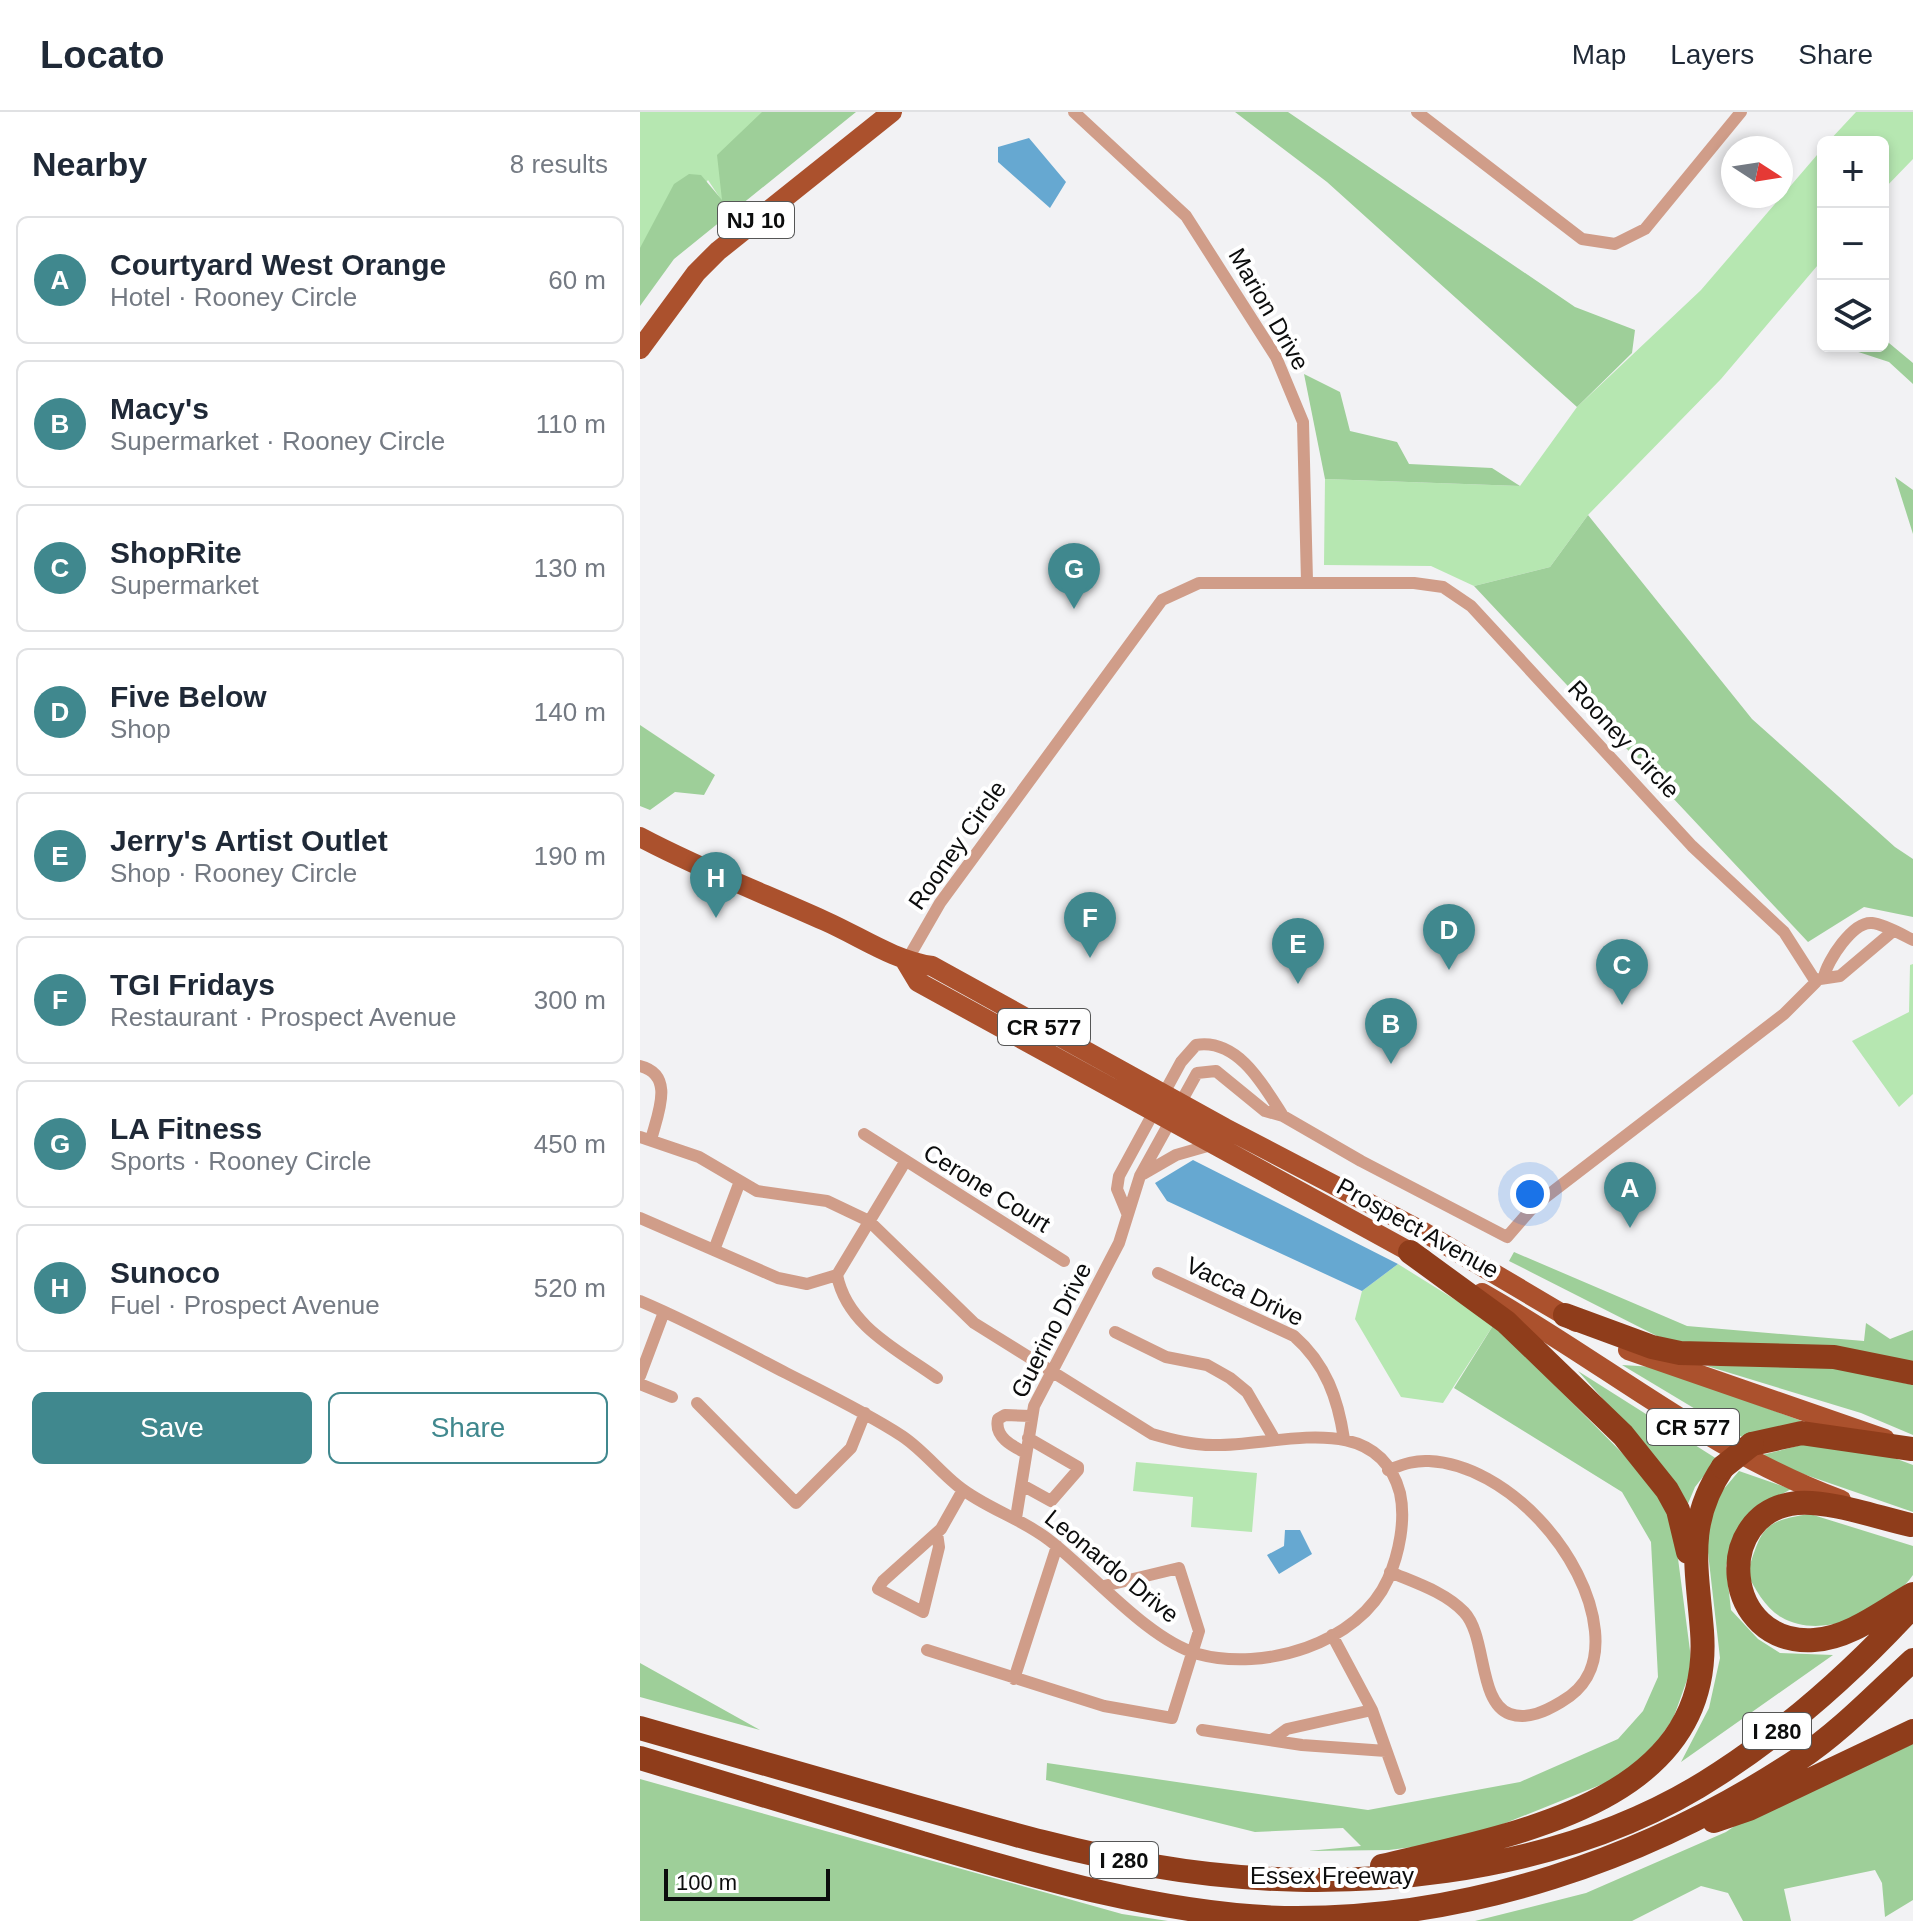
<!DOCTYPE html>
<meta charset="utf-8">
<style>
body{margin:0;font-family:Arial,sans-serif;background:#f6f6f7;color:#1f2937}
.controls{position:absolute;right:24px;top:24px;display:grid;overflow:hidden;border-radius:12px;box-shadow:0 4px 12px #0003}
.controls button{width:72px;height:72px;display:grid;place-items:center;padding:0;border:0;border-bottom:2px solid #e0e1e3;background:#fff;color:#1f2937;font:40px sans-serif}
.compass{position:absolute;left:1081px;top:24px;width:72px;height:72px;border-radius:50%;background:#fff;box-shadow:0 4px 12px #0003;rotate:102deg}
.scale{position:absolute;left:24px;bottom:20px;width:166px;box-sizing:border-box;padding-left:8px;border:4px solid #0c0d0d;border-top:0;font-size:22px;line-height:28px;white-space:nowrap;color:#0c0d0d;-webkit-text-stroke:6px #fff;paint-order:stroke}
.you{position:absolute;left:890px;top:1082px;width:28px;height:28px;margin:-20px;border:6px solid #fff;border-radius:50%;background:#1a73e8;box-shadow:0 0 0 12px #1a73e833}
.badge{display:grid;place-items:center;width:52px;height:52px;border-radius:50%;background:#40888e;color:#fff;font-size:26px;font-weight:700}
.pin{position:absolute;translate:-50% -66px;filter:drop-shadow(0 2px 4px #0008)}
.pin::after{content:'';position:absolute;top:42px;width:28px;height:24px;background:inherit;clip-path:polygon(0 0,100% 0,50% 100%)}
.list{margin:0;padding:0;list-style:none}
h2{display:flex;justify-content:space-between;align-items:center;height:104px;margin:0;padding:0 32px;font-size:34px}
h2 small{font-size:26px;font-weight:400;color:#747a83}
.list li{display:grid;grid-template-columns:52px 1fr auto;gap:24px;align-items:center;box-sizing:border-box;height:128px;margin:0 16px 16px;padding:0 16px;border:2px solid #e0e1e3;border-radius:12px}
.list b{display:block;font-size:30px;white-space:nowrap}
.list p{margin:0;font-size:26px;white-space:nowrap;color:#747a83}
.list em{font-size:26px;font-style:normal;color:#747a83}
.actions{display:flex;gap:16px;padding:24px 32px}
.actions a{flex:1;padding:18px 0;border:2px solid #40888e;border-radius:12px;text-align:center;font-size:28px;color:#40888e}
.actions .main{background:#40888e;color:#fff}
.icon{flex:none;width:44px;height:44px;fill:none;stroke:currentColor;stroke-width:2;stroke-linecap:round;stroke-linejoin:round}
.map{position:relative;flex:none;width:1273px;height:1809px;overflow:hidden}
header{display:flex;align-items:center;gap:48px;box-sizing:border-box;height:112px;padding:0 40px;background:#fff;border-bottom:2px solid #e0e1e3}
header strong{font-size:38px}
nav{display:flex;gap:44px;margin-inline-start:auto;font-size:28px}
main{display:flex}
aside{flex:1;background:#fff}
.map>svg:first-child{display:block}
.green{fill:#b6e7b1}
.forest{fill:#9ecf99}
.water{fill:#66a8d1}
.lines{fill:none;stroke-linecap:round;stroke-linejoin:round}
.street{stroke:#d09d89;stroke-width:12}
.primary{stroke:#ab512d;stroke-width:20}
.highway{stroke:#8f3d1b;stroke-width:24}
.highway-bridge{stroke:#8f3d1b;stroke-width:24}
.labels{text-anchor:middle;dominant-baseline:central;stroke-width:8;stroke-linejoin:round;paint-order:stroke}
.shield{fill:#fff;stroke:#555656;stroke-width:2}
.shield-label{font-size:22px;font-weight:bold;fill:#0c0d0d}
.street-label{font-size:24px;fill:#0c0d0d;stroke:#fff}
</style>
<header>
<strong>Locato</strong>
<nav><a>Map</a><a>Layers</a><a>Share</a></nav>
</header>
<main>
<aside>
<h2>Nearby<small>8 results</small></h2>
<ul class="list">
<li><span class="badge">A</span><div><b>Courtyard West Orange</b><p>Hotel · Rooney Circle</p></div><em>60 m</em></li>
<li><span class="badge">B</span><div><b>Macy's</b><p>Supermarket · Rooney Circle</p></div><em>110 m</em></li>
<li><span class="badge">C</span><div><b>ShopRite</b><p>Supermarket</p></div><em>130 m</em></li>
<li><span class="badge">D</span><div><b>Five Below</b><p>Shop</p></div><em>140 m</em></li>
<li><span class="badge">E</span><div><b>Jerry's Artist Outlet</b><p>Shop · Rooney Circle</p></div><em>190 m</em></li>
<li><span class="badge">F</span><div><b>TGI Fridays</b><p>Restaurant · Prospect Avenue</p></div><em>300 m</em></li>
<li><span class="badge">G</span><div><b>LA Fitness</b><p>Sports · Rooney Circle</p></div><em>450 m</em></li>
<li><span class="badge">H</span><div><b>Sunoco</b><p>Fuel · Prospect Avenue</p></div><em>520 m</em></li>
</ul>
<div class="actions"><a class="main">Save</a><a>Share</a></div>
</aside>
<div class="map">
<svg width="1273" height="1809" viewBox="0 0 1273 1809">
<rect width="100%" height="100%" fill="#f2f2f4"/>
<path class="green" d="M0 0H129L83 61 82 89 68 68 0 155Z
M1216 0H1273V47L1243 78V30H1188Z
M1183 36V147L1081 267 948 403 910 455 834 474 791 454 684 453 685 367 880 374 937 295 1061 178Z
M1273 852V982L1259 995 1212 929 1269 900 1270 853Z
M758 1152 854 1212 803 1291 761 1285 715 1207 722 1179Z
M496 1350 617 1361 612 1420 551 1415 553 1385 493 1379Z"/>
<path class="forest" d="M122 0H216L34 147 0 194V136L34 72 49 62 61 63 82 88 77 43Z
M595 0H648L935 195 995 218 992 241 937 295 687 70Z
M1243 226 1273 251V272L1249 250 1200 234H1243Z
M664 262 700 280 710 319 757 330 769 352 852 356 880 374 685 367Z
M1255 365 1273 378V422Z
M948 403 1112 607 1255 735 1273 747V805L1224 795 1168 830 834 474 910 455Z
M0 613 75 663 64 683 35 680 10 698 0 694Z
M874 1140 1047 1214 1224 1229 1226 1211 1250 1227 1273 1218V1254L1037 1230 1017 1224 869 1149Z
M854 1212 1006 1365 1033 1408 1052 1554 1033 1607 1001 1652 980 1665 821 1729 749 1738 668 1739 721 1734 703 1716 615 1720 406 1668 407 1651 728 1698 880 1670 978 1627 1003 1599 1018 1565 1011 1430 982 1380 814 1276Z
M1180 1252 1273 1273V1323L1221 1301 1067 1254Z
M982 1253 1014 1255 1162 1309 1102 1325Z
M938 1259 1077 1347 1055 1375 1047 1394 1012 1342Z
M1165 1332 1241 1341 1273 1353V1400L1140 1354 1122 1343Z
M1099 1359 1151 1377 1116 1397 1097 1423 1086 1454 1091 1498 1118 1527 1140 1541 1193 1543 1041 1650 1069 1596 1080 1546 1066 1423 1077 1385Z
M1170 1402 1273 1434V1463C1248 1498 1183 1530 1141 1505 1125 1496 1115 1476 1107 1462 1122 1417 1121 1409 1170 1402Z
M0 1551 120 1618 0 1585Z
M1273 1632V1788L1245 1805 1242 1771 1235 1758 1144 1777 1151 1809H1103L1088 1781 1061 1774 992 1809H835L946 1781 1086 1720 1118 1698Z
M0 1667 482 1802 528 1809H0Z"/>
<path class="water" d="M389 26 426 70 410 96 358 50V35Z
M553 1048 758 1152 722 1179 527 1089 515 1071Z
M645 1418H660L672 1442 639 1462 627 1443 644 1434Z"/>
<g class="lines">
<path class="street" d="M434 0 546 104 636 245 663 310 667 469
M777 0 942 127 975 132 1005 117 1101 0
M266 850 300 791 522 488 559 471H774L803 475 831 494 1052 734 1144 820 1176 870 1144 902 894 1094 867 1125 721 1049 643 1004 625 999 576 959 557 961 500 1064 479 1131 394 1294 376 1406
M1184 865C1187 849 1213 809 1232 811 1244 812 1261 822 1273 828
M1180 867 1200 864 1252 820
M0 954C36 963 17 1003 11 1028
M224 1022 424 1149
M0 1025 59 1045 117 1079 187 1089 229 1109 334 1211 512 1322C533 1328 552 1333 573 1333 635 1335 737 1295 760 1381 766 1408 759 1442 748 1467 719 1532 623 1560 558 1542 508 1528 451 1460 409 1428 381 1406 345 1396 318 1374 298 1358 283 1338 262 1324 225 1300 185 1281 146 1261 98 1236 50 1210 0 1189
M265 1050 197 1163C207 1214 258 1238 297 1266
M503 1062 536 1043 571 1033
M487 1101 477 1077 479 1064 541 950 556 933C598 926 624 974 643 1004
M0 1106 138 1166 167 1172 197 1163
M74 1138 99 1072
M518 1161 654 1224C686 1252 698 1287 704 1327
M475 1220 526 1245 567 1253 590 1266 607 1280 635 1328
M0 1264 24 1200
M0 1272 32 1285
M57 1291 156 1391 211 1336 225 1301
M386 1341C372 1334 354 1325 358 1307L365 1303 391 1304
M748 1358C762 1353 774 1348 789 1349 868 1353 948 1444 955 1519 958 1550 949 1574 921 1590 906 1599 888 1608 870 1602 838 1591 847 1524 824 1500 805 1480 776 1471 750 1460
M382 1373 411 1389 438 1358V1355L388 1326
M297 1421 299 1435 283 1500 238 1477 243 1469 301 1417 323 1378
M692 1523 732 1598 760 1677
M287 1538 464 1594 532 1606 559 1519 539 1456 464 1474
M374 1567 417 1434
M562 1618 662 1633 746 1639
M632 1628 647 1617 732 1598"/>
<path class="primary" d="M0 237 56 161 78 139 252 0
M0 725C60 757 123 781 185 809 221 825 253 848 292 854L585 1016 782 1119 936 1210
M266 850 278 870 783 1147
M842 1181C963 1249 1070 1340 1201 1388
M988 1238 1245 1327"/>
<path class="highway" d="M770 1140 866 1210 983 1323 1027 1378 1038 1398 1048 1440
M925 1203 1012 1235 1040 1241 1194 1245 1273 1261
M1112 1332 1162 1321 1272 1337
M1271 1413C1239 1406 1189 1388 1157 1391 1071 1400 1082 1534 1174 1528 1210 1526 1243 1499 1273 1482
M0 1616C89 1641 177 1667 266 1692 347 1715 430 1740 514 1754 697 1786 922 1766 1080 1661 1152 1614 1216 1556 1273 1494
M0 1646C94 1675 188 1703 282 1731 399 1766 521 1802 644 1806 826 1809 1008 1747 1159 1647 1200 1620 1237 1581 1273 1548
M1074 1709 1109 1697 1273 1619
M742 1754C869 1723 1075 1692 1062 1519 1057 1455 1045 1411 1083 1355"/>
<path class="highway-bridge" d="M1083 1355 1112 1332"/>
</g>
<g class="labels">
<g class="shield">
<rect x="78" y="90" width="76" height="36" rx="6"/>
<rect x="358" y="897" width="92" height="36" rx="6"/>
<rect x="1007" y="1297" width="92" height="36" rx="6"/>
<rect x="1103" y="1601" width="68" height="36" rx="6"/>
<rect x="450" y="1730" width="68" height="36" rx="6"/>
</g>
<g class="shield-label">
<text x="116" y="108">NJ 10</text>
<text x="404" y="915">CR 577</text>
<text x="1053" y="1315">CR 577</text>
<text x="1137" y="1619">I 280</text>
<text x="484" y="1748">I 280</text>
</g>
<g class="street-label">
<text transform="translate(629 197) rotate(60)">Marion Drive</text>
<text transform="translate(984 627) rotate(47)">Rooney Circle</text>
<text transform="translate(317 733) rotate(-55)">Rooney Circle</text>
<text transform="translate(347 1076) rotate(32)">Cerone Court</text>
<text transform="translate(778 1116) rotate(29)">Prospect Avenue</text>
<text transform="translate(605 1179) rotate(26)">Vacca Drive</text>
<text transform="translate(411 1218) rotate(-63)">Guerino Drive</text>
<text transform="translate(472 1454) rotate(39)">Leonardo Drive</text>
<text x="692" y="1763">Essex Freeway</text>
</g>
</g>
</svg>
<div class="controls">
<button>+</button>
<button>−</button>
<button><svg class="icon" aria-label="layers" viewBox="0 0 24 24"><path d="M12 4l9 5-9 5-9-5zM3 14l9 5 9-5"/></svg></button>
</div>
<svg class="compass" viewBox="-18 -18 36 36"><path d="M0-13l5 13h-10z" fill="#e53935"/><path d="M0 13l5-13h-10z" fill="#747a83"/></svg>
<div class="scale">100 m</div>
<div class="you"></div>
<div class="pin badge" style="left:990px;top:1116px">A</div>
<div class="pin badge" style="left:751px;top:952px">B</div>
<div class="pin badge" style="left:982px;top:893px">C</div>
<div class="pin badge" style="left:809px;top:858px">D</div>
<div class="pin badge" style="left:658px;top:872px">E</div>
<div class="pin badge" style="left:450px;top:846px">F</div>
<div class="pin badge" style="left:434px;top:497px">G</div>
<div class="pin badge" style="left:76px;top:806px">H</div>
</div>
</main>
